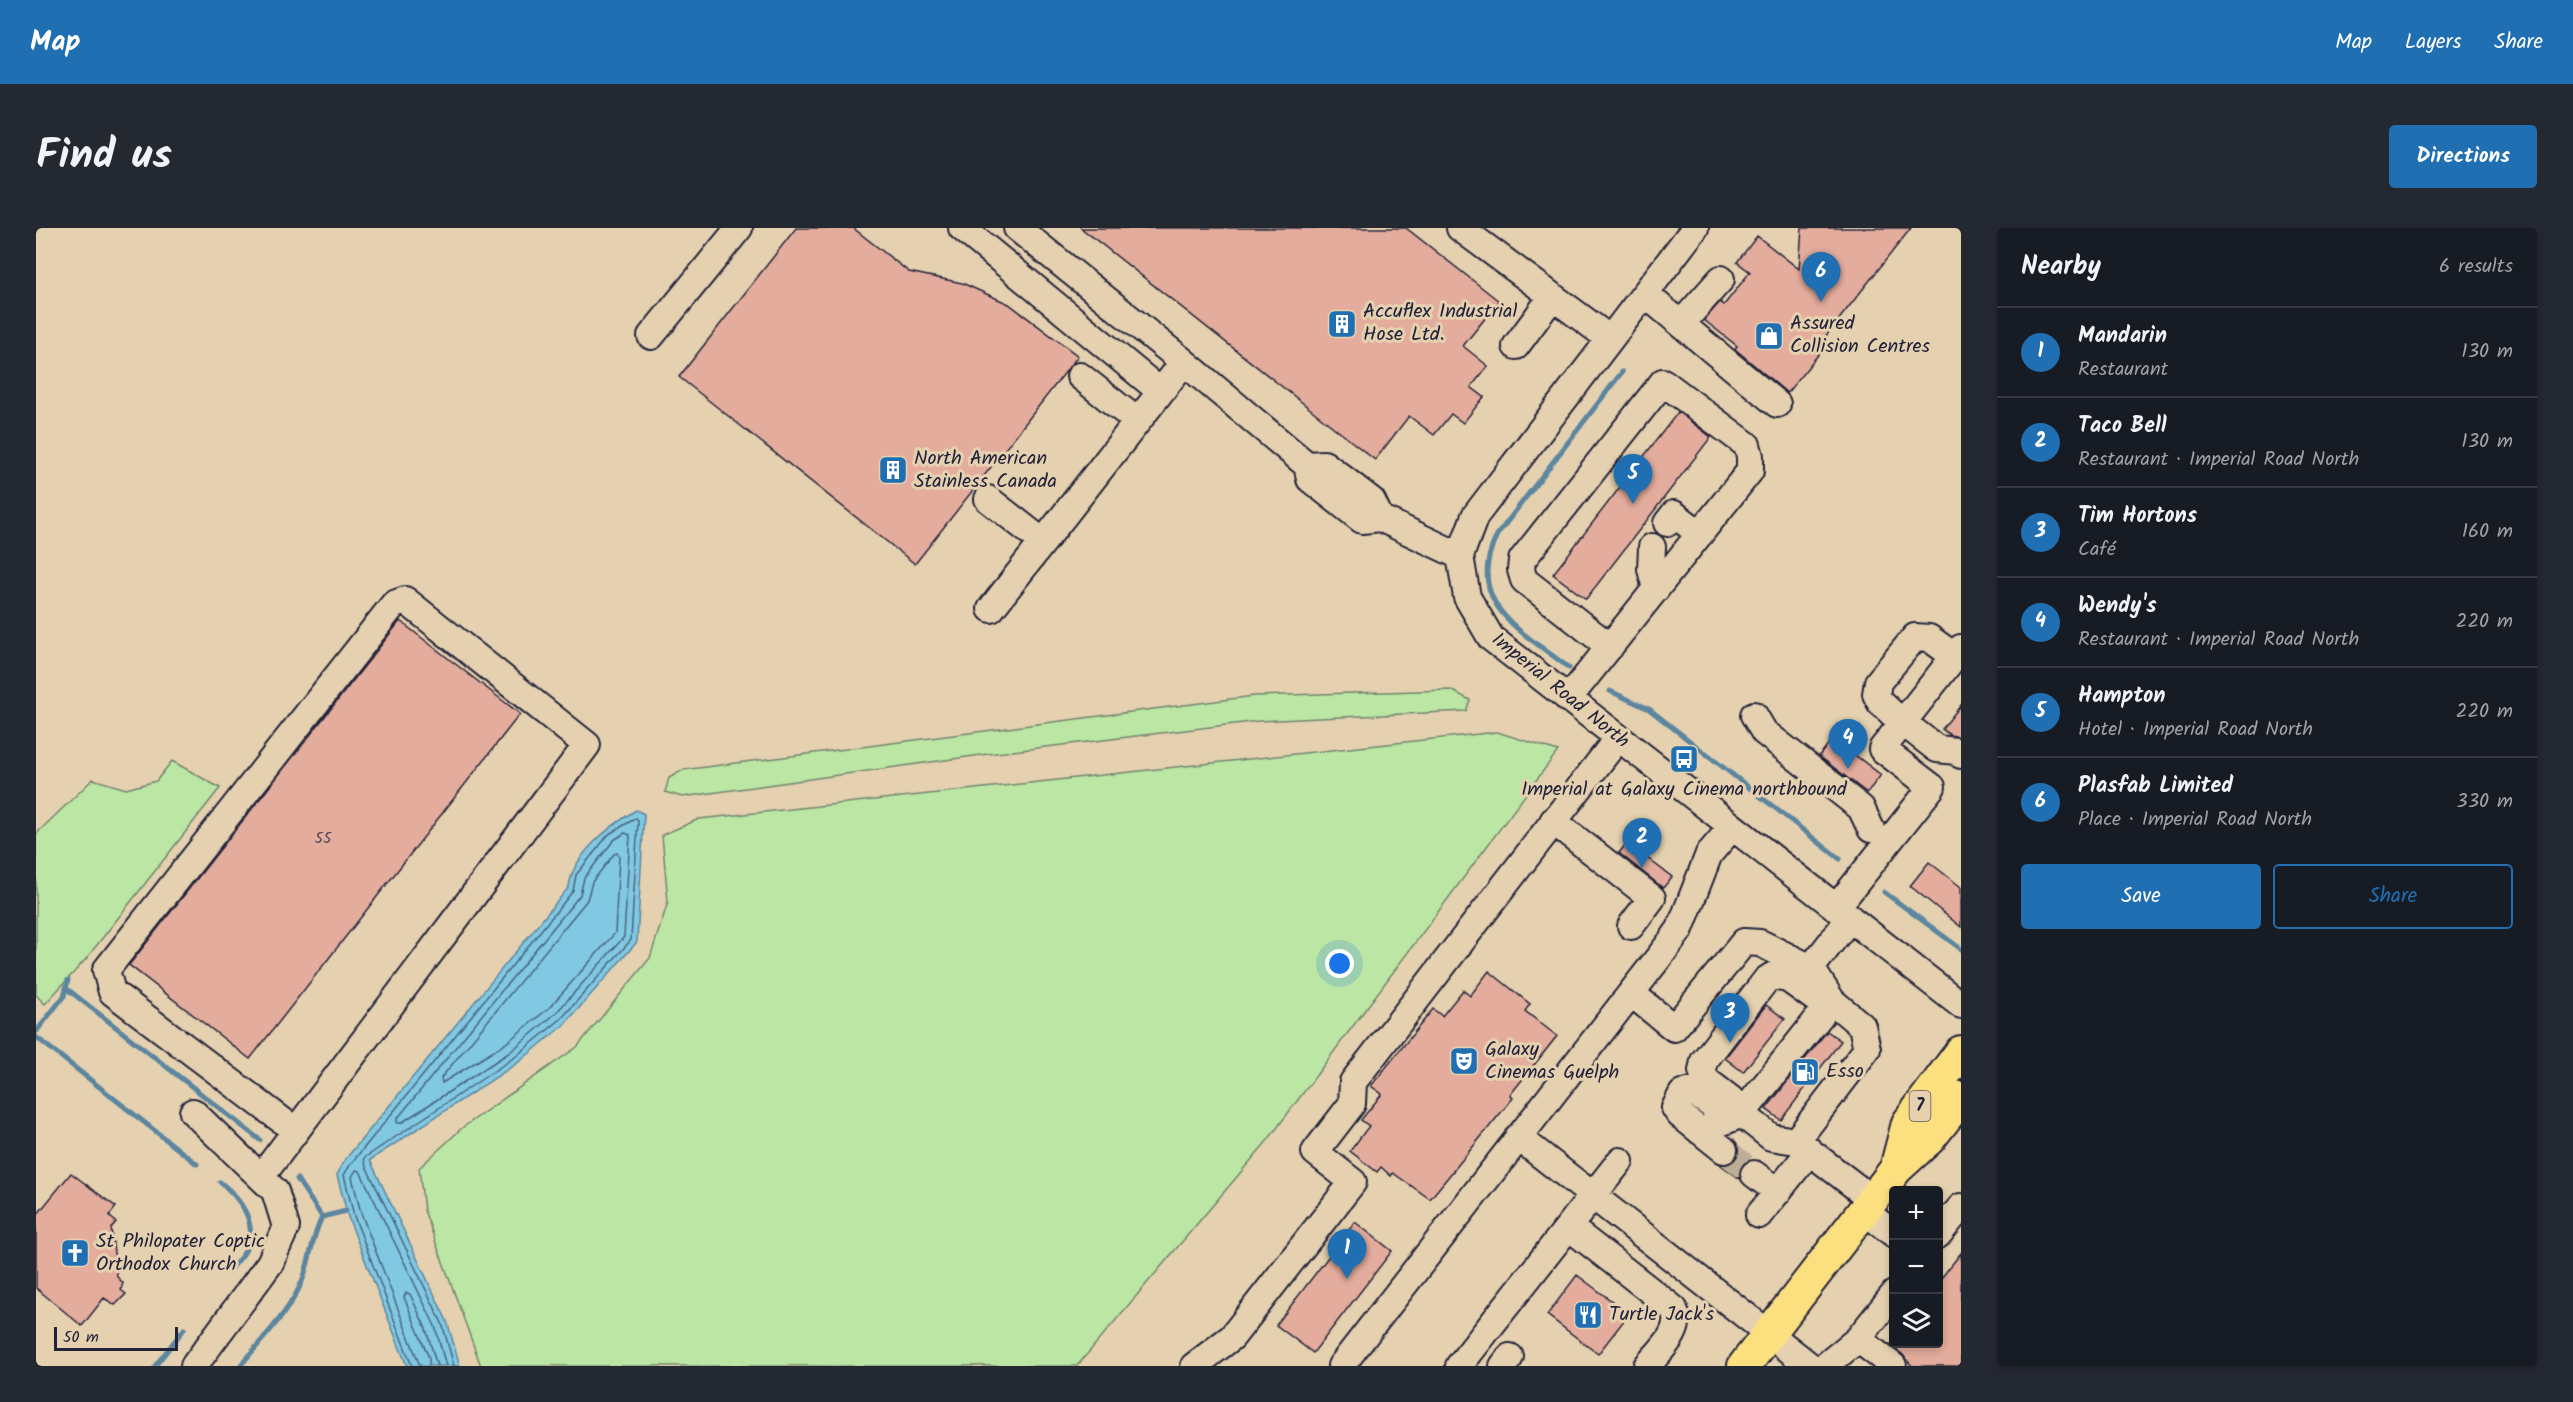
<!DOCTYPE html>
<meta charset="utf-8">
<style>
body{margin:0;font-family:Kalam,sans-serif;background:#242831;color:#f1f3f6}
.controls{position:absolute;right:18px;bottom:18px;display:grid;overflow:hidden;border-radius:6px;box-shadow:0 3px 9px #0003}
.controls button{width:54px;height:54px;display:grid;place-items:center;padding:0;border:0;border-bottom:2px solid #363941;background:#171b24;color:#f1f3f6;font:30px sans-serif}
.scale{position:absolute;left:18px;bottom:15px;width:124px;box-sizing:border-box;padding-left:6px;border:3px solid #22223b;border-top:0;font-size:16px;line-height:21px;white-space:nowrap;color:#22223b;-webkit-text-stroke:4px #e5d1af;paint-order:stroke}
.you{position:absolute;left:1304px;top:736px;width:21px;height:21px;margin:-15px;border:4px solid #fff;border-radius:50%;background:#1a73e8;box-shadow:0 0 0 9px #1a73e833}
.badge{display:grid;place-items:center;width:39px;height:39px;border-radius:50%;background:#1f6fb2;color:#fff;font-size:20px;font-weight:700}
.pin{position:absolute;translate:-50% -50px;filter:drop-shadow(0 2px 3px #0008)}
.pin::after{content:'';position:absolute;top:32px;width:21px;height:18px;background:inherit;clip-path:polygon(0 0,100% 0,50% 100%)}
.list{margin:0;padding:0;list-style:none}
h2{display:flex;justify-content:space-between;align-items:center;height:78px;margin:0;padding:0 24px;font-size:26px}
h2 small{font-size:20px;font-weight:400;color:#9ea1a6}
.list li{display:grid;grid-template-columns:39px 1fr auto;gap:18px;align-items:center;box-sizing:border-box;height:90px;padding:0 24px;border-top:2px solid #363941}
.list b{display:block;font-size:22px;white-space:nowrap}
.list p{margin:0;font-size:20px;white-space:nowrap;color:#9ea1a6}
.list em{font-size:20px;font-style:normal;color:#9ea1a6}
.actions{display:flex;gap:12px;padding:18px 24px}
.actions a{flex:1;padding:14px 0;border:2px solid #1f6fb2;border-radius:6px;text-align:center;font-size:21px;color:#1f6fb2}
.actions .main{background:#1f6fb2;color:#fff}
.icon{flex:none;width:33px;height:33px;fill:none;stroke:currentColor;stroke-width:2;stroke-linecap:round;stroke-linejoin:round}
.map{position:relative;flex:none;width:1925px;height:1138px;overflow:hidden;border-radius:6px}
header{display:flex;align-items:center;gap:36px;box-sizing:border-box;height:84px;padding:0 30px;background:#1f6fb2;color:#fff}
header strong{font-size:28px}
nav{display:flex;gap:33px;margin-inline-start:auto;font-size:21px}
.intro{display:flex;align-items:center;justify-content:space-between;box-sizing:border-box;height:144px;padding:0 36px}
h1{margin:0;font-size:42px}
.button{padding:15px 27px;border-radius:6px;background:#1f6fb2;color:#fff;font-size:21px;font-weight:700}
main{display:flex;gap:36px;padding:0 36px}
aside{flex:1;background:#171b24;border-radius:6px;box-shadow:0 3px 9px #0003}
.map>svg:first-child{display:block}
.green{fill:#bce6a3;stroke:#6f846f;stroke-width:1.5}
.water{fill:#81c8e2;stroke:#5b869f;stroke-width:1.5}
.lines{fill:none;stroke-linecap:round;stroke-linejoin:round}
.shore{stroke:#48647e;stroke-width:1.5}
.stream{stroke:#5b869f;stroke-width:5}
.building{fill:#e4ac9c;stroke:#22223b;stroke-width:1.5}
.minor-tunnel{stroke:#beae98;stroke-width:26;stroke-dasharray:26 13;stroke-linecap:butt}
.minor-casing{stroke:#22223b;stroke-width:30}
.major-casing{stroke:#22223b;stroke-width:36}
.minor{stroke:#e5d1af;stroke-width:26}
.major{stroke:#fce080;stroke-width:32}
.labels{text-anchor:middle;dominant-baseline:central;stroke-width:6;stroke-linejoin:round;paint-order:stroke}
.number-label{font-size:16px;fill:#524453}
.shield{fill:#e5d1af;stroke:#5c565e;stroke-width:1.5}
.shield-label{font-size:18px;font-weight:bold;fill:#22223b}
.poi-label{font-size:20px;fill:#22223b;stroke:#e5d1af;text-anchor:start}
.street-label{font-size:20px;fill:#22223b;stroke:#e5d1af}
</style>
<header>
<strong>Map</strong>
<nav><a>Map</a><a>Layers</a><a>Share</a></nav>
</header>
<div class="intro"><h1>Find us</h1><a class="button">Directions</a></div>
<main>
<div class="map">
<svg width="1925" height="1138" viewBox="0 0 1925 1138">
<rect width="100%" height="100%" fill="#e5d1af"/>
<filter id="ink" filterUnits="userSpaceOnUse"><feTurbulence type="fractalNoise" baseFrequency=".0167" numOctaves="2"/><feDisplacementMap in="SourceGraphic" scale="12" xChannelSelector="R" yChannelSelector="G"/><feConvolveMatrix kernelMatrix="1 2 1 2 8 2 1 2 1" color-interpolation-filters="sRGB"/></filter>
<g filter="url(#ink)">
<path class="green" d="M1415 462 1434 472 1430 483 1223 493 952 526 646 569 629 564 633 550 647 542 1218 468Z
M1461 504 1522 523 1232 912 1041 1138H445L388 982 383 940 426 900 541 819 614 730 632 674 626 607 663 591Z
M136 533 184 560 50 731 9 776 0 767V606L57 551 90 561 120 553Z"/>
<path class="water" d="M600 582 608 586 601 714 529 796 483 834 334 932 411 1093 424 1138H371L312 989 301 947 308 933 533 659C536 627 574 598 600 582Z"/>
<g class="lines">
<path class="shore" d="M589 605 594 607 588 709 519 786 474 824 365 895H361V891L544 667 548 650 578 612Z
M578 626 581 625 583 628 579 705 513 780 469 816 406 855 405 850 551 672 556 654Z
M376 1138 318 988 308 947 314 937 537 663 540 647 573 606 600 590 602 593 595 712 525 791 479 829 328 930 329 936 406 1095 418 1138
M384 1138 325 985 316 949 320 942 324 943 399 1098 410 1138
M393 1138V1130L368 1069 370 1065 374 1066 390 1101 401 1138"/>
<path class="stream" d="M1533 440C1486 403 1427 376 1461 307L1586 144
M1574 463 1613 481 1804 631
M1848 664 1925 721
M30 760 224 912
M0 804 28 768 32 752
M0 809 161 936
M184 954C204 970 224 996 209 1023 205 1030 199 1036 194 1042
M286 989 310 983
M119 1138 148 1101
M204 1138C225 1112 255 1083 267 1051 275 1029 275 1012 286 989L261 951"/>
</g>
<path class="building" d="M760 0H817L873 44 926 55 973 76 1042 128 879 336 643 149Z
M1045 0H1370L1463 73 1427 118 1452 138 1435 159 1448 169 1427 195 1415 186 1398 207 1373 188 1339 232Z
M1766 0H1875L1782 118 1786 122 1751 165 1699 121 1701 118 1668 92 1684 74 1688 77 1714 44 1701 34 1721 8 1763 41Z
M1642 184 1675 209 1550 371 1517 346Z
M364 393 484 486 214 831 93 737Z
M1925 477V509L1914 507 1906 501Z
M1797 510 1845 547 1831 565 1783 528Z
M1591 615 1636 649 1627 660 1583 625Z
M1893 634 1925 659V699L1874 658Z
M1453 743 1494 776 1489 783 1521 808 1474 867 1477 870 1394 971 1357 945 1355 948 1345 939 1341 944 1314 923 1333 898 1325 892 1346 866 1335 858 1397 781 1406 788 1427 762 1434 768Z
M1730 777 1749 791 1707 844 1689 830Z
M1791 803 1805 813 1745 892 1730 881Z
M1703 924 1713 932 1706 938 1704 951 1685 937 1694 936 1700 931Z
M35 945 80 979 73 988 80 994 75 1000 81 1049 87 1055 85 1062 90 1066 79 1077 68 1070 46 1098 0 1060V988Z
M1319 994 1356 1023 1277 1125 1240 1097Z
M1925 1025V1138H1876L1866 1126 1852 1116H1902V1054Z
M1541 1047 1593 1086 1562 1126 1511 1087Z"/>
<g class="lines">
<path class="minor-tunnel" d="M1688 922 1718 946"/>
<g class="minor-casing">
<path id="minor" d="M926 0 1124 163
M981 0 1148 134
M1424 0 1574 111
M1659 0 1439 288 1424 328 1431 369 1455 410 1925 777
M1609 66 1741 176
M1645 96 1685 51
M615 108 703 0
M1480 118 1516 69
M1044 148 1101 193
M1271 237 1288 236 1336 273 1344 290
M952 271 1007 314
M1631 295 1638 286 1664 306
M1616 319 1615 341 1620 361
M955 381 1148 134 1271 237 1274 251 1326 292 1344 290 1424 328
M1918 428 1893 410 1879 409 1842 454 1840 466 1844 474 1860 489 1901 521 1920 523 1925 527
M1532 471 1714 243V228L1711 217 1627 154 1486 332 1485 342 1488 352 1574 419
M1718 487 1728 504 1825 580 1835 601
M1517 593 1616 670 1595 698
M1800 680 1896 559 1846 521 1925 420
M1595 765 1638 800 1708 714 1724 715 1775 740
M1709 882 1671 853 1666 843 1668 833 1730 752 1736 748 1752 751 1791 779
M157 884 239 963 250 999 234 1035 158 1138
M1686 884 1655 863 1646 866 1639 880 1643 886 1688 922
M1706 886 1735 909 1760 913 1837 972
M1664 903 1706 886 1796 773
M1482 909 1774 1138
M1760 913 1831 821 1826 798 1796 773 1775 740 1814 690
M1718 946 1742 964
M225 949 551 517 369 372 358 376 70 742 76 764 260 903
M1828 983 1858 1006
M1723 987 1774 923
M1533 999 1638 1081C1648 1103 1624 1122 1611 1138
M1902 1007 1925 979
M1158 1138 1196 1109 1317 954 1279 924 1316 876 1317 854 1582 510
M1305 1138 1634 715 1644 701 1673 626 1696 599
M1423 1138 1584 933
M1467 1138 1474 1129
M1789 1138 1822 1111
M1857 1138 1822 1111 1858 1066"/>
</g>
<g class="major-casing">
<path id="major" d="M1860 941 1872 895 1925 824
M1708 1138 1860 941 1893 911 1925 870"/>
</g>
<use href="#minor" class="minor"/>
<use href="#major" class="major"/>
</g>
</g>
<defs>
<g id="building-square" transform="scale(1.5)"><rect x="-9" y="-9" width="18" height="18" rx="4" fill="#1f6fb2" stroke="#e5d1af"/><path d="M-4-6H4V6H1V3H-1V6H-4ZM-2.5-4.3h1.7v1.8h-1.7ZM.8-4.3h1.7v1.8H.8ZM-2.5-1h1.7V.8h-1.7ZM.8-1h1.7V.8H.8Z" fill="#fff"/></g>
<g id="shop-square" transform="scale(1.5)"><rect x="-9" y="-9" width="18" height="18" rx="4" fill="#1f6fb2" stroke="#e5d1af"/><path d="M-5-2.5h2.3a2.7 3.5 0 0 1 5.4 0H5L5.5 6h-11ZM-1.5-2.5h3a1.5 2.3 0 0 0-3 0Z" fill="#fff"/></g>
<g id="bus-square" transform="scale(1.5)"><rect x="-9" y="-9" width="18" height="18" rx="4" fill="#1f6fb2" stroke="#e5d1af"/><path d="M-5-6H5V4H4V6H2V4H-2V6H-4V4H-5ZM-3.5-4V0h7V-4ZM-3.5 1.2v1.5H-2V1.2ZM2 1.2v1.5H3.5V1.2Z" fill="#fff"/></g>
<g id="theatre-square" transform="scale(1.5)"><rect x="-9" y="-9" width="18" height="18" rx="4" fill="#1f6fb2" stroke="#e5d1af"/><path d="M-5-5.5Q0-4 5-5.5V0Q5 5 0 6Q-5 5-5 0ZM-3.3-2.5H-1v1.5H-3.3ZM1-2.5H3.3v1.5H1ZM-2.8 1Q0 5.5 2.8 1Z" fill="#fff"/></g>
<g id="fuel-square" transform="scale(1.5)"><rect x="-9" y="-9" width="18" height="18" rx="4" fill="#1f6fb2" stroke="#e5d1af"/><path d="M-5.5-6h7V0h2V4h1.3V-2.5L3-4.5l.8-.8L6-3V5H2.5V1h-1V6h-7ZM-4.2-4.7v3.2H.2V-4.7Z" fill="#fff"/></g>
<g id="church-square" transform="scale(1.5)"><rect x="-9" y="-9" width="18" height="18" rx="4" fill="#1f6fb2" stroke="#e5d1af"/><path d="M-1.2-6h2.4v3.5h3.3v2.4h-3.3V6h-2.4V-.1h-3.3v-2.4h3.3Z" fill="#fff"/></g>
<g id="restaurant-square" transform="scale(1.5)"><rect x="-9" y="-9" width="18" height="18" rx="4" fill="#1f6fb2" stroke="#e5d1af"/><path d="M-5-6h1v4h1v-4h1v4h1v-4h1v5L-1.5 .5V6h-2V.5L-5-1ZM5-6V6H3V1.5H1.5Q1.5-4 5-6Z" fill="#fff"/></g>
</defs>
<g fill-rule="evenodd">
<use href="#building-square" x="1306" y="96"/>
<use href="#shop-square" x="1733" y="108"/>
<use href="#building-square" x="857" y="242"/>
<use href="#bus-square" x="1648" y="531"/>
<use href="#theatre-square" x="1428" y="833"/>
<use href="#fuel-square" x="1769" y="844"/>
<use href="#church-square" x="39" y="1025"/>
<use href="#restaurant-square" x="1552" y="1087"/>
</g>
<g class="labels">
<g class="number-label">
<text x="287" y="610">55</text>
</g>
<rect class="shield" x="1873.5" y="863" width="21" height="30" rx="4.5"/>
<g class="shield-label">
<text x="1884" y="878">7</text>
</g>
<g class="poi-label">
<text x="1327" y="84">Accuflex Industrial<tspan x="1327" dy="23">Hose Ltd.</tspan></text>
<text x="1754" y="96">Assured<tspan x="1754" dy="23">Collision Centres</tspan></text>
<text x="878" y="231">North American<tspan x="878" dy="23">Stainless Canada</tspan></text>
<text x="1648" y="562" text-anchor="middle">Imperial at Galaxy Cinema northbound</text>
<text x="1449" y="822">Galaxy<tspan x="1449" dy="23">Cinemas Guelph</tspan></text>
<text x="1790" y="844">Esso</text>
<text x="60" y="1014">St Philopater Coptic<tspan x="60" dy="23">Orthodox Church</tspan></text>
<text x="1573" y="1087">Turtle Jack's</text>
</g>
<g class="street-label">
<text transform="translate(1524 463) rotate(39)">Imperial Road North</text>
</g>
</g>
</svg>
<div class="controls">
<button>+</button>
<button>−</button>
<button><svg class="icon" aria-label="layers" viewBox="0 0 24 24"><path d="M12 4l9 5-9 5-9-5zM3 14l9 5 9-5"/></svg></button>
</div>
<div class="scale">50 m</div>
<div class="you"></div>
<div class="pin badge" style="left:1311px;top:1051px">1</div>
<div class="pin badge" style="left:1606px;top:640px">2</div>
<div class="pin badge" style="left:1694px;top:815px">3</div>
<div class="pin badge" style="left:1812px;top:541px">4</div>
<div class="pin badge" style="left:1597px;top:276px">5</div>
<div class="pin badge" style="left:1785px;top:74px">6</div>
</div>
<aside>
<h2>Nearby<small>6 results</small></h2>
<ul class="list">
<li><span class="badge">1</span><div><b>Mandarin</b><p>Restaurant</p></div><em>130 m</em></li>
<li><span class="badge">2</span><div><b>Taco Bell</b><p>Restaurant · Imperial Road North</p></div><em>130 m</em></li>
<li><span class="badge">3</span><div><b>Tim Hortons</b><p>Café</p></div><em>160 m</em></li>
<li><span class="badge">4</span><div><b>Wendy's</b><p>Restaurant · Imperial Road North</p></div><em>220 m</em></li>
<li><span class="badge">5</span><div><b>Hampton</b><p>Hotel · Imperial Road North</p></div><em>220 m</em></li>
<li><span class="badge">6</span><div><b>Plasfab Limited</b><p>Place · Imperial Road North</p></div><em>330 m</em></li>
</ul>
<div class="actions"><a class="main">Save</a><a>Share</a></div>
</aside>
</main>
